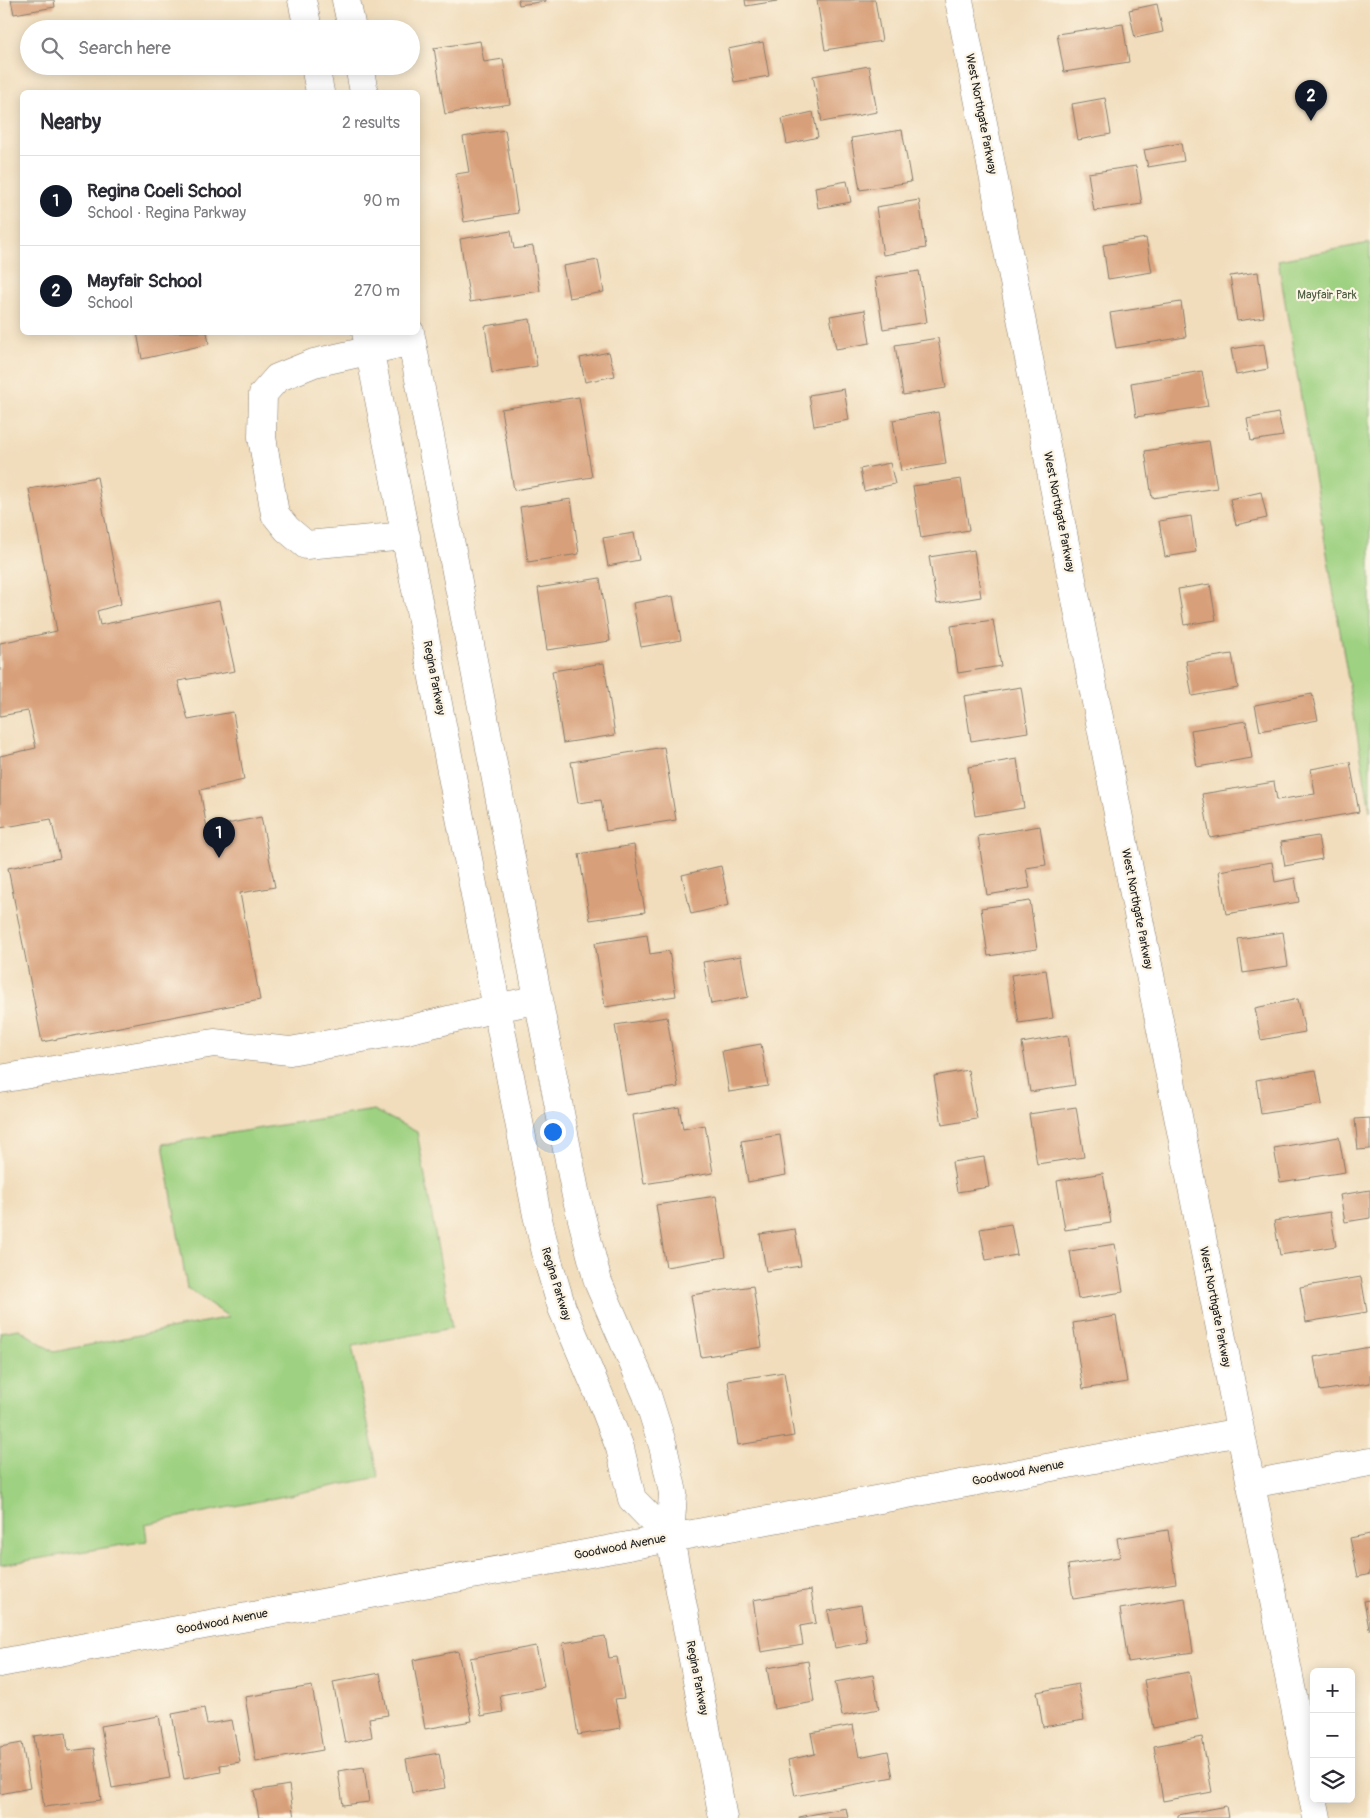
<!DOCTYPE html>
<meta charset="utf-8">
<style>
body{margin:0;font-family:Pangolin,sans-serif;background:#f7f7f7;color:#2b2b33}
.controls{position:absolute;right:15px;bottom:15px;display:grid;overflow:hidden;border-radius:8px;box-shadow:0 2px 12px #0003}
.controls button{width:45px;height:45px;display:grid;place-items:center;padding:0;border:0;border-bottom:1px solid #e1e1e2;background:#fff;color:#2b2b33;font:25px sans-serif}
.you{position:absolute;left:552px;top:1131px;width:18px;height:18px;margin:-12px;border:4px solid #fff;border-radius:50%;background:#1a73e8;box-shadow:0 0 0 8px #1a73e833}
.badge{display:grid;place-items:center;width:32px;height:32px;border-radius:50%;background:#111827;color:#fff;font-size:16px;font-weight:700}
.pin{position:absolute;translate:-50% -41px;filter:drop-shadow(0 1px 2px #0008)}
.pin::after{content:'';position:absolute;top:26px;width:18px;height:15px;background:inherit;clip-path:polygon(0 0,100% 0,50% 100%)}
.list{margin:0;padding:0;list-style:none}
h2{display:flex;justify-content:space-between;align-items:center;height:65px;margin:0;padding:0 20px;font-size:21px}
h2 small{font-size:16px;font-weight:400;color:#7c7c81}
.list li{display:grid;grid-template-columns:32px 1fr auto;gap:15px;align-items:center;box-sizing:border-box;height:90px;padding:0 20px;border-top:1px solid #e1e1e2}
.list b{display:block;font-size:19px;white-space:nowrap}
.list p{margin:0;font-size:16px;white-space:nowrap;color:#7c7c81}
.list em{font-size:16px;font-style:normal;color:#7c7c81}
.icon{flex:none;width:28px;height:28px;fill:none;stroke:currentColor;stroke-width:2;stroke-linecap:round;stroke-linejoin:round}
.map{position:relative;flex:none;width:1370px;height:1818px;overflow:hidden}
.search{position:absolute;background:#fff;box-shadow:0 2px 12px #0003;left:20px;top:20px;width:400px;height:55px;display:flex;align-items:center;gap:12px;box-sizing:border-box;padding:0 18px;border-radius:28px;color:#7c7c81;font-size:19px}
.panel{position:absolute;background:#fff;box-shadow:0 2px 12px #0003;left:20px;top:90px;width:400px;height:245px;border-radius:8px}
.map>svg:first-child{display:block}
.green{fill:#9ed181;stroke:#5d764e}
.building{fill:#d8a07a}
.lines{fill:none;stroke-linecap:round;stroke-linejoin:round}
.minor-casing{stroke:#867c6c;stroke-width:29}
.minor{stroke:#fff;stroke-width:28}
.labels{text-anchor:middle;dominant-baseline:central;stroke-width:4.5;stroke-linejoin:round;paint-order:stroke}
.street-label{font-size:12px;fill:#1c1c1c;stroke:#fcf5e5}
.park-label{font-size:12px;fill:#4a5b3f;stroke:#fcf5e5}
</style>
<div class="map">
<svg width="1370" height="1818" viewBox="0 0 1370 1818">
<rect width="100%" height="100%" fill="#fcf5e5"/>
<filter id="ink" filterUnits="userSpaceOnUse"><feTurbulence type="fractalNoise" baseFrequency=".02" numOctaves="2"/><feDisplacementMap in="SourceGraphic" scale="10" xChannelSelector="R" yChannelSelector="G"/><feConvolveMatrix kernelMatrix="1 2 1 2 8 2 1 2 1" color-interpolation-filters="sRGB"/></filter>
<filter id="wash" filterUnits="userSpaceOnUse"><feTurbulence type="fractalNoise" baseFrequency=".0096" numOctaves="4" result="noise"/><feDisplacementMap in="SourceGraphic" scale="20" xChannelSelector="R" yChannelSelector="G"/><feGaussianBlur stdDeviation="1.12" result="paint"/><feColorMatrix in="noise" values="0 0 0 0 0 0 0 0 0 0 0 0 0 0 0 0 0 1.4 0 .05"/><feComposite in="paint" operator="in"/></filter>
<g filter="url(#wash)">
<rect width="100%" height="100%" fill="#f1ddbc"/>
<path class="green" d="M1370 243V811L1278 260Z
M374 1110 417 1132 452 1328 352 1346 379 1477 145 1524 147 1541 0 1565V1332L19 1329 54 1352 229 1317 187 1288 163 1144Z"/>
<g id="blocks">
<path class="building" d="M11 0H54L55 7 14 14Z
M518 0H546V1L519 5Z
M745 0H777V1L746 6Z
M817 0H875L882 41 825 50Z
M1157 4 1163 32 1135 38 1129 10Z
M1123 24 1129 62 1064 72 1057 34Z
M480 41 484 62 503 59 510 104 445 114 434 48Z
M763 42 769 76 734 82 728 49Z
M869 66 877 112 822 122 813 76Z
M1105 98 1111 134 1078 140 1072 104Z
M813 112 818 137 787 144 782 119Z
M505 130 518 213 464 222 456 174 469 172 463 137Z
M902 130 911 182 860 190 851 138Z
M1181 143 1184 161 1148 167 1144 150Z
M1136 166 1142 204 1094 211 1088 173Z
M847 181 851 202 818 208 815 187Z
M919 200 926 248 883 255 876 207Z
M511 231 514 249 533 246 540 291 470 302 460 239Z
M1146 238 1152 272 1108 279 1103 245Z
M598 260 604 292 569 298 563 266Z
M919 271 927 322 883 329 875 278Z
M1258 272 1264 317 1237 321 1230 276Z
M1181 302 1186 337 1116 348 1110 313Z
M865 310 870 343 836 349 830 316Z
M530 319 537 366 492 373 485 326Z
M137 332H207L209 344 142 359Z
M938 338 946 388 903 395 895 345Z
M1264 344 1268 369 1236 375 1231 349Z
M609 352 615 376 585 382 580 358Z
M1202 371 1208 406 1136 417 1131 383Z
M844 389 849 420 814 426 809 395Z
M579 397 592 477 514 490 501 409Z
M938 412 946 464 901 471 893 420Z
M1278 413 1283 436 1251 441 1247 419Z
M1209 441 1217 488 1152 498 1145 451Z
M890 463 895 484 864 491 860 469Z
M97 477 121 604 97 611 100 625 219 601 235 671 178 681 188 720 233 712 244 780 200 790 207 828 261 817 275 887 240 893 260 1000 42 1042 8 868 60 858 51 819 0 828V756L36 748 28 711 0 716V643L57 631 29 489Z
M961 479 969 530 921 538 913 486Z
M1261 492 1267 518 1236 525 1230 499Z
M571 499 579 554 528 562 520 507Z
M1191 516 1196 552 1165 557 1159 521Z
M634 533 639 560 608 566 603 538Z
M974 550 981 597 937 604 929 557Z
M600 578 610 641 547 650 538 588Z
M1210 584 1216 620 1184 625 1178 589Z
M673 596 681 640 641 647 633 603Z
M993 620 1001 666 958 673 951 626Z
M1232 654 1238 688 1192 696 1186 661Z
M604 663 615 735 563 743 552 671Z
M1021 687 1028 732 971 741 964 696Z
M1312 694 1318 720 1260 731 1255 705Z
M1246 721 1252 758 1197 767 1191 730Z
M664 747 676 820 606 831 601 800 578 803 571 762Z
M1017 759 1024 808 975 816 968 767Z
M1350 762 1359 812 1210 838 1202 794 1274 782 1277 800 1315 794 1311 769Z
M1040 826 1046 865 1026 868 1030 888 987 895 978 836Z
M1318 836 1322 859 1285 866 1281 842Z
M634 845 645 912 590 920 579 854Z
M1272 862 1275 882 1295 878 1299 902 1226 914 1219 871Z
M721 866 729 905 691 914 682 875Z
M1030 901 1037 949 988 956 981 908Z
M1283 932 1288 966 1243 973 1238 939Z
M647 935 650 954 669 951 676 996 605 1007 595 943Z
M741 956 748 997 711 1004 703 962Z
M1046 970 1053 1018 1019 1023 1011 975Z
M1298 999 1305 1032 1261 1040 1255 1008Z
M667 1017 678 1087 626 1095 615 1025Z
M1068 1035 1075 1085 1030 1092 1022 1043Z
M761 1044 768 1086 729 1092 722 1051Z
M968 1070 977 1119 942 1125 934 1076Z
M1316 1070 1322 1104 1261 1114 1256 1080Z
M679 1107 683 1129 705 1125 713 1173 644 1184 633 1115Z
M1076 1107 1084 1157 1037 1164 1029 1114Z
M1370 1118V1149L1358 1150 1355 1119Z
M780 1135 786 1175 748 1182 741 1141Z
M1339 1137 1345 1172 1280 1182 1274 1148Z
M984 1157 989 1187 957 1192 952 1162Z
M1103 1173 1111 1223 1065 1230 1057 1181Z
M1370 1190V1218L1345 1222 1340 1195Z
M716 1196 726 1257 666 1267 656 1205Z
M1330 1212 1336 1246 1280 1255 1274 1221Z
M1011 1224 1017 1255 986 1260 980 1229Z
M795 1229 801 1266 766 1271 760 1234Z
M1115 1244 1123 1292 1078 1299 1070 1251Z
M1361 1277 1367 1312 1306 1322 1300 1287Z
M753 1286 762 1347 701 1357 691 1295Z
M1116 1316 1127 1382 1083 1389 1073 1323Z
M1370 1347V1383L1320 1391 1314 1357Z
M784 1372 794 1436 738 1445 728 1381Z
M1168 1530 1176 1583 1073 1599 1068 1565 1120 1557 1117 1538Z
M1370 1534V1574L1358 1577 1350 1538Z
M811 1590 816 1623 800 1626 803 1645 761 1652 753 1600Z
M1185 1598 1193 1652 1128 1662 1120 1609Z
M1370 1600V1629H1369L1364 1601Z
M861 1605 867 1642 835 1648 828 1611Z
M605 1636 609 1658 617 1657 624 1698 615 1699 621 1728 578 1735 563 1643Z
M536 1646 544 1687 500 1695 503 1712 481 1716 470 1658Z
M458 1651 472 1721 425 1729 413 1660Z
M808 1661 814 1702 774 1709 767 1668Z
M1189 1672 1198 1719 1153 1728 1144 1680Z
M380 1673 388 1715 369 1718 372 1737 345 1743 333 1682Z
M873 1675 879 1709 842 1716 835 1682Z
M1078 1684 1084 1720 1043 1727 1037 1692Z
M312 1686 323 1750 256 1762 245 1697Z
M204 1708 207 1724 232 1720 240 1762 220 1765 221 1772 184 1779 172 1714Z
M159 1716 170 1778 112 1788 101 1726Z
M853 1725 859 1757 888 1751 893 1777 795 1796 788 1760 815 1754 811 1733Z
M66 1732 68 1751 94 1748 101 1800 44 1807 34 1736Z
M1202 1737 1212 1792 1163 1801 1154 1746Z
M22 1743 30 1788 0 1794V1747Z
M439 1753 445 1788 412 1793 406 1759Z
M364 1767 369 1802 343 1805 338 1771Z
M289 1785 294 1818H259L254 1791Z
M1226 1806 1228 1818H1178V1815Z
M846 1808 848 1818H799V1817Z"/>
</g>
</g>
<g filter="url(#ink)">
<use href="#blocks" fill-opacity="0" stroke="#867c6c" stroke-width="1"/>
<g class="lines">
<g class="minor-casing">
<path id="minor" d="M302 0 308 29
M346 0 352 29
M959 0 1094 692 1317 1818
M315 66 320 92
M359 66 364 92
M366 332 537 1215 548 1261 562 1308 603 1404 620 1448 632 1499 670 1538
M410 332 576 1196 598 1282 647 1395 663 1446 673 1493 670 1538 723 1818
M406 536 306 545 287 529 275 514 262 437 263 394 277 378 314 363 412 341
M0 1079 214 1043 290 1051 407 1030 497 1008 539 999
M1251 1484 1370 1462
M0 1663 1240 1432"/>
</g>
<use href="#minor" class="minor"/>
</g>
</g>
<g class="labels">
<g class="street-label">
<text transform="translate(981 114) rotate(79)">West Northgate Parkway</text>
<text transform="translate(1059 512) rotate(79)">West Northgate Parkway</text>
<text transform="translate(434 678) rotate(79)">Regina Parkway</text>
<text transform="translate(1137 909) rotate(79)">West Northgate Parkway</text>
<text transform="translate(556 1284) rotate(73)">Regina Parkway</text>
<text transform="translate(1215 1307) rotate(79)">West Northgate Parkway</text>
<text transform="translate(1018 1473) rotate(-11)">Goodwood Avenue</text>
<text transform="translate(620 1547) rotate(-11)">Goodwood Avenue</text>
<text transform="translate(222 1622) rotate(-11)">Goodwood Avenue</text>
<text transform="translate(697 1678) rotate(79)">Regina Parkway</text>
</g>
<g class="park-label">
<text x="1327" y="295">Mayfair Park</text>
</g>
</g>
</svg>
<div class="controls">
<button>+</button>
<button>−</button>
<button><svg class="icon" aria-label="layers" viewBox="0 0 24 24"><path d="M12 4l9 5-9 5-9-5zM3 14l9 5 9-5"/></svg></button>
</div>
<div class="you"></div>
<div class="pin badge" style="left:219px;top:858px">1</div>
<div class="pin badge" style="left:1311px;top:121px">2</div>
<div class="search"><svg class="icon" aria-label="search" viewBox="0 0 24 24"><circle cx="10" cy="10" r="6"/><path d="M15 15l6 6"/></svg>Search here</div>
<section class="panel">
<h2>Nearby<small>2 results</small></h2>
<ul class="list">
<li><span class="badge">1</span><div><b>Regina Coeli School</b><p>School · Regina Parkway</p></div><em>90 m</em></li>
<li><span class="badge">2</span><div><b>Mayfair School</b><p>School</p></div><em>270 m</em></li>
</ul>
</section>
</div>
